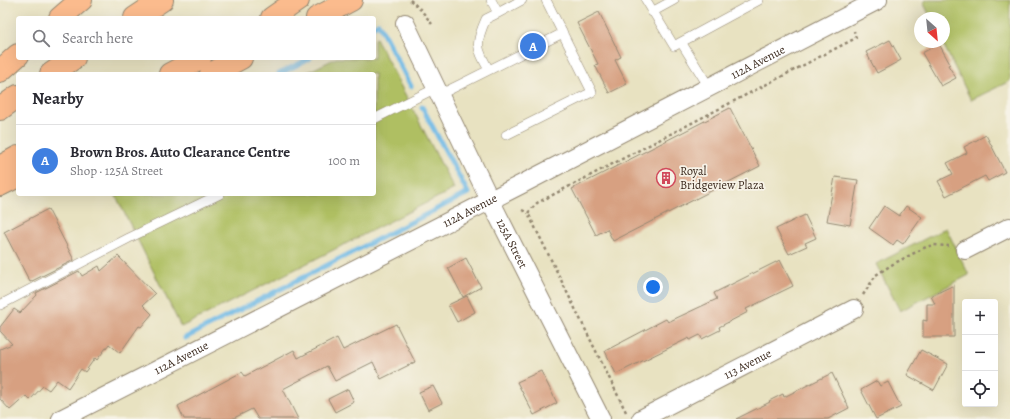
<!DOCTYPE html>
<meta charset="utf-8">
<style>
body{margin:0;font-family:Alegreya,serif;background:#f7f7f7;color:#2b2b33}
.controls{position:absolute;right:12px;bottom:12px;display:grid;overflow:hidden;border-radius:4px;box-shadow:0 4px 16px #0002}
.controls button{width:36px;height:36px;display:grid;place-items:center;padding:0;border:0;border-bottom:1px solid #e1e1e2;background:#fff;color:#2b2b33;font:20px sans-serif}
.compass{position:absolute;left:914px;top:12px;width:36px;height:36px;border-radius:50%;background:#fff;box-shadow:0 4px 16px #0002;rotate:153deg}
.you{position:absolute;left:653px;top:287px;width:14px;height:14px;margin:-10px;border:3px solid #fff;border-radius:50%;background:#1a73e8;box-shadow:0 0 0 6px #1a73e833}
.badge{display:grid;place-items:center;width:26px;height:26px;border-radius:50%;background:#db2777;color:#fff;font-size:13px;font-weight:700}
.pin{position:absolute;translate:-50% -50%;border:2px solid #fff;box-shadow:0 1px 4px #0006}
.list{margin:0;padding:0;list-style:none}
h2{display:flex;justify-content:space-between;align-items:center;height:52px;margin:0;padding:0 16px;font-size:17px}
h2 small{font-size:13px;font-weight:400;color:#7c7c81}
.list li{display:grid;grid-template-columns:26px 1fr auto;gap:12px;align-items:center;box-sizing:border-box;height:72px;padding:0 16px;border-top:1px solid #e1e1e2}
.list b{display:block;font-size:15px;white-space:nowrap}
.list p{margin:0;font-size:13px;white-space:nowrap;color:#7c7c81}
.list em{font-size:13px;font-style:normal;color:#7c7c81}
.icon{flex:none;width:22px;height:22px;fill:none;stroke:currentColor;stroke-width:2;stroke-linecap:round;stroke-linejoin:round}
.map{position:relative;flex:none;width:1010px;height:419px;overflow:hidden}
.search{position:absolute;background:#fff;box-shadow:0 4px 16px #0002;left:16px;top:16px;width:360px;height:44px;display:flex;align-items:center;gap:10px;box-sizing:border-box;padding:0 14px;border-radius:4px;color:#7c7c81;font-size:15px}
.panel{position:absolute;background:#fff;box-shadow:0 4px 16px #0002;left:16px;top:72px;width:360px;height:124px;border-radius:4px}
.map>svg:first-child{display:block}
.green{fill:#afbf62;stroke:#757440}
.lines{fill:none;stroke-linecap:round;stroke-linejoin:round}
.stream{stroke:#6cb8e5;stroke-width:5}
.building{fill:#d7a081}
.lane-casing{stroke:#928670;stroke-width:10}
.street-casing{stroke:#928670;stroke-width:20}
.primary-casing{stroke:#928670;stroke-width:24}
.path{stroke:#928670;stroke-width:2.5;stroke-dasharray:3 3;stroke-linecap:butt}
.lane{stroke:#fff;stroke-width:9}
.street{stroke:#fff;stroke-width:18}
.primary{stroke:#fbbb8d;stroke-width:22}
.labels{text-anchor:middle;dominant-baseline:central;stroke-width:3.5;stroke-linejoin:round;paint-order:stroke}
.street-label{font-size:12px;fill:#3b2a1e;stroke:#f7f3e8}
.poi-label{font-size:12px;fill:#3b2a1e;stroke:#f7f3e8;text-anchor:start}
</style>
<div class="map">
<svg width="1010" height="419" viewBox="0 0 1010 419">
<rect width="100%" height="100%" fill="#f7f3e8"/>
<filter id="ink" filterUnits="userSpaceOnUse"><feTurbulence type="fractalNoise" baseFrequency=".025" numOctaves="2"/><feDisplacementMap in="SourceGraphic" scale="8" xChannelSelector="R" yChannelSelector="G"/><feConvolveMatrix kernelMatrix="1 2 1 2 8 2 1 2 1" color-interpolation-filters="sRGB"/></filter>
<filter id="wash" filterUnits="userSpaceOnUse"><feTurbulence type="fractalNoise" baseFrequency=".012" numOctaves="4" result="noise"/><feDisplacementMap in="SourceGraphic" scale="16" xChannelSelector="R" yChannelSelector="G"/><feGaussianBlur stdDeviation="0.9" result="paint"/><feColorMatrix in="noise" values="0 0 0 0 0 0 0 0 0 0 0 0 0 0 0 0 0 1.4 0 .05"/><feComposite in="paint" operator="in"/></filter>
<g filter="url(#wash)">
<rect width="100%" height="100%" fill="#e8e2c1"/>
<path class="green" d="M927 0H1010V81L971 100 942 42H944V18H931L923 2Z
M376 38 454 189 181 327 115 194H374V74H304L336 58H374V39Z
M946 228 969 275 900 311 876 264Z"/>
<g class="lines">
<path class="stream" d="M374 26 378 23 411 86
M279 74 310 58
M185 338 468 193 422 107"/>
</g>
<g id="blocks">
<path class="building" d="M599 12 621 57 615 60 627 84 609 93 595 65 598 64 577 23Z
M890 40 901 60 877 73 866 52Z
M939 44 950 64 948 65 956 78 941 86 922 53Z
M730 108 760 166 613 241 607 229 596 235 572 189Z
M986 135 1005 172 988 181 985 176 946 196 938 181 953 174 947 163 967 153 964 147Z
M835 177 858 180 850 225 827 221Z
M884 206 899 216 906 206 922 217 903 244 897 240 893 245 869 228Z
M48 209 74 260 30 282 4 232Z
M805 215 816 238 805 243 807 246 789 254 776 229Z
M118 256 155 294 143 305 152 314 141 327 139 326 120 353 109 344 97 360 95 358 85 372 81 369 68 388 57 380 49 390 43 386 30 400 26 396 10 410 0 399V349L12 344 0 331V327L14 309 20 313 37 295 36 293 79 271 82 276 99 266 101 271Z
M466 258 481 287 463 297 448 268Z
M780 260 793 286 746 309 748 312 719 327 720 330 702 339 700 335 690 340 689 338 616 374 605 351 666 319 668 322 717 299 714 293Z
M954 285V337H923V320L927 321V304H935L931 296Z
M467 296 475 312 457 322 448 305Z
M396 324 415 362 381 379 373 362 335 381 327 366 283 389 298 419H258L252 409 232 419H184L178 406 242 372 245 376 294 350 298 358 337 338 343 350Z
M921 350 948 364 934 390 907 375Z
M541 371 557 403 534 415 517 382Z
M832 373 849 408 828 419H736L770 402 769 401 783 394 784 397Z
M877 381 880 386 888 382 901 407 876 419 861 390Z
M433 386 442 403 428 410 419 392Z
M348 389 354 402 335 412 328 399Z"/>
</g>
</g>
<g filter="url(#ink)">
<use href="#blocks" fill-opacity="0" stroke="#928670" stroke-width="1"/>
<g class="lines">
<g class="lane-casing">
<path id="lane" d="M491 0 498 13 522 0
M646 0 674 46 759 0
M652 12 674 0
M681 42 709 87
M489 70C476 48 475 43 486 19L498 13
M439 95 563 33
M374 119 436 88
M506 135 592 92 546 0
M0 305 129 238 220 194"/>
</g>
<g class="street-casing">
<g id="street">
<path id="s1" d="M405 23 490 200 601 419"/>
<path d="M965 250 1010 227"/>
<path id="s2" d="M61 419 522 184 878 0"/>
<path id="s3" d="M641 419 854 309"/>
</g>
</g>
<g class="primary-casing">
<path id="primary" d="M60 18 81 0
M135 18 162 0
M272 18 298 0
M317 18 351 0
M0 71 18 55
M51 74 74 58
M170 74 200 58
M211 74 241 58
M0 109 18 96
M0 167 18 157
M0 185 18 176"/>
</g>
<path class="path" d="M410 0 421 10 432 24
M522 210 528 213
M863 295 876 275 893 264 926 247 933 245 949 246
M626 412 528 213 537 203 856 38 854 31"/>
<use href="#lane" class="lane"/>
<use href="#street" class="street"/>
<use href="#primary" class="primary"/>
</g>
</g>
<defs>
<g id="building-ring" transform="scale(1)"><circle r="9.5" fill="#f7f3e8" stroke="#d1495b" stroke-width="1.5"/><path d="M-4-6H4V6H1V3H-1V6H-4ZM-2.5-4.3h1.7v1.8h-1.7ZM.8-4.3h1.7v1.8H.8ZM-2.5-1h1.7V.8h-1.7ZM.8-1h1.7V.8H.8Z" fill="#d1495b"/></g>
</defs>
<g fill-rule="evenodd">
<use href="#building-ring" x="666" y="178"/>
</g>
<g class="labels">
<g class="street-label">
<text stroke="none"><textPath href="#s2" startOffset="783">112A Avenue</textPath></text>
<text stroke="none"><textPath href="#s2" startOffset="459">112A Avenue</textPath></text>
<text stroke="none"><textPath href="#s1" startOffset="245">125A Street</textPath></text>
<text stroke="none"><textPath href="#s2" startOffset="135">112A Avenue</textPath></text>
<text stroke="none"><textPath href="#s3" startOffset="120">113 Avenue</textPath></text>
</g>
<g class="poi-label">
<text x="680" y="171">Royal<tspan x="680" dy="14">Bridgeview Plaza</tspan></text>
</g>
</g>
</svg>
<div class="controls">
<button>+</button>
<button>−</button>
<button><svg class="icon" aria-label="locate" viewBox="0 0 24 24"><circle cx="12" cy="12" r="6"/><path d="M12 2v4M12 18v4M2 12h4M18 12h4"/></svg></button>
</div>
<svg class="compass" viewBox="-18 -18 36 36"><path d="M0-13l5 13h-10z" fill="#e53935"/><path d="M0 13l5-13h-10z" fill="#7c7c81"/></svg>
<div class="you"></div>
<div class="pin badge" style="left:533px;top:46px;background:#3f7fe0">A</div>
<div class="search"><svg class="icon" aria-label="search" viewBox="0 0 24 24"><circle cx="10" cy="10" r="6"/><path d="M15 15l6 6"/></svg>Search here</div>
<section class="panel">
<h2>Nearby<small></small></h2>
<ul class="list">
<li><span class="badge" style="background:#3f7fe0">A</span><div><b>Brown Bros. Auto Clearance Centre</b><p>Shop · 125A Street</p></div><em>100 m</em></li>
</ul>
</section>
</div>
